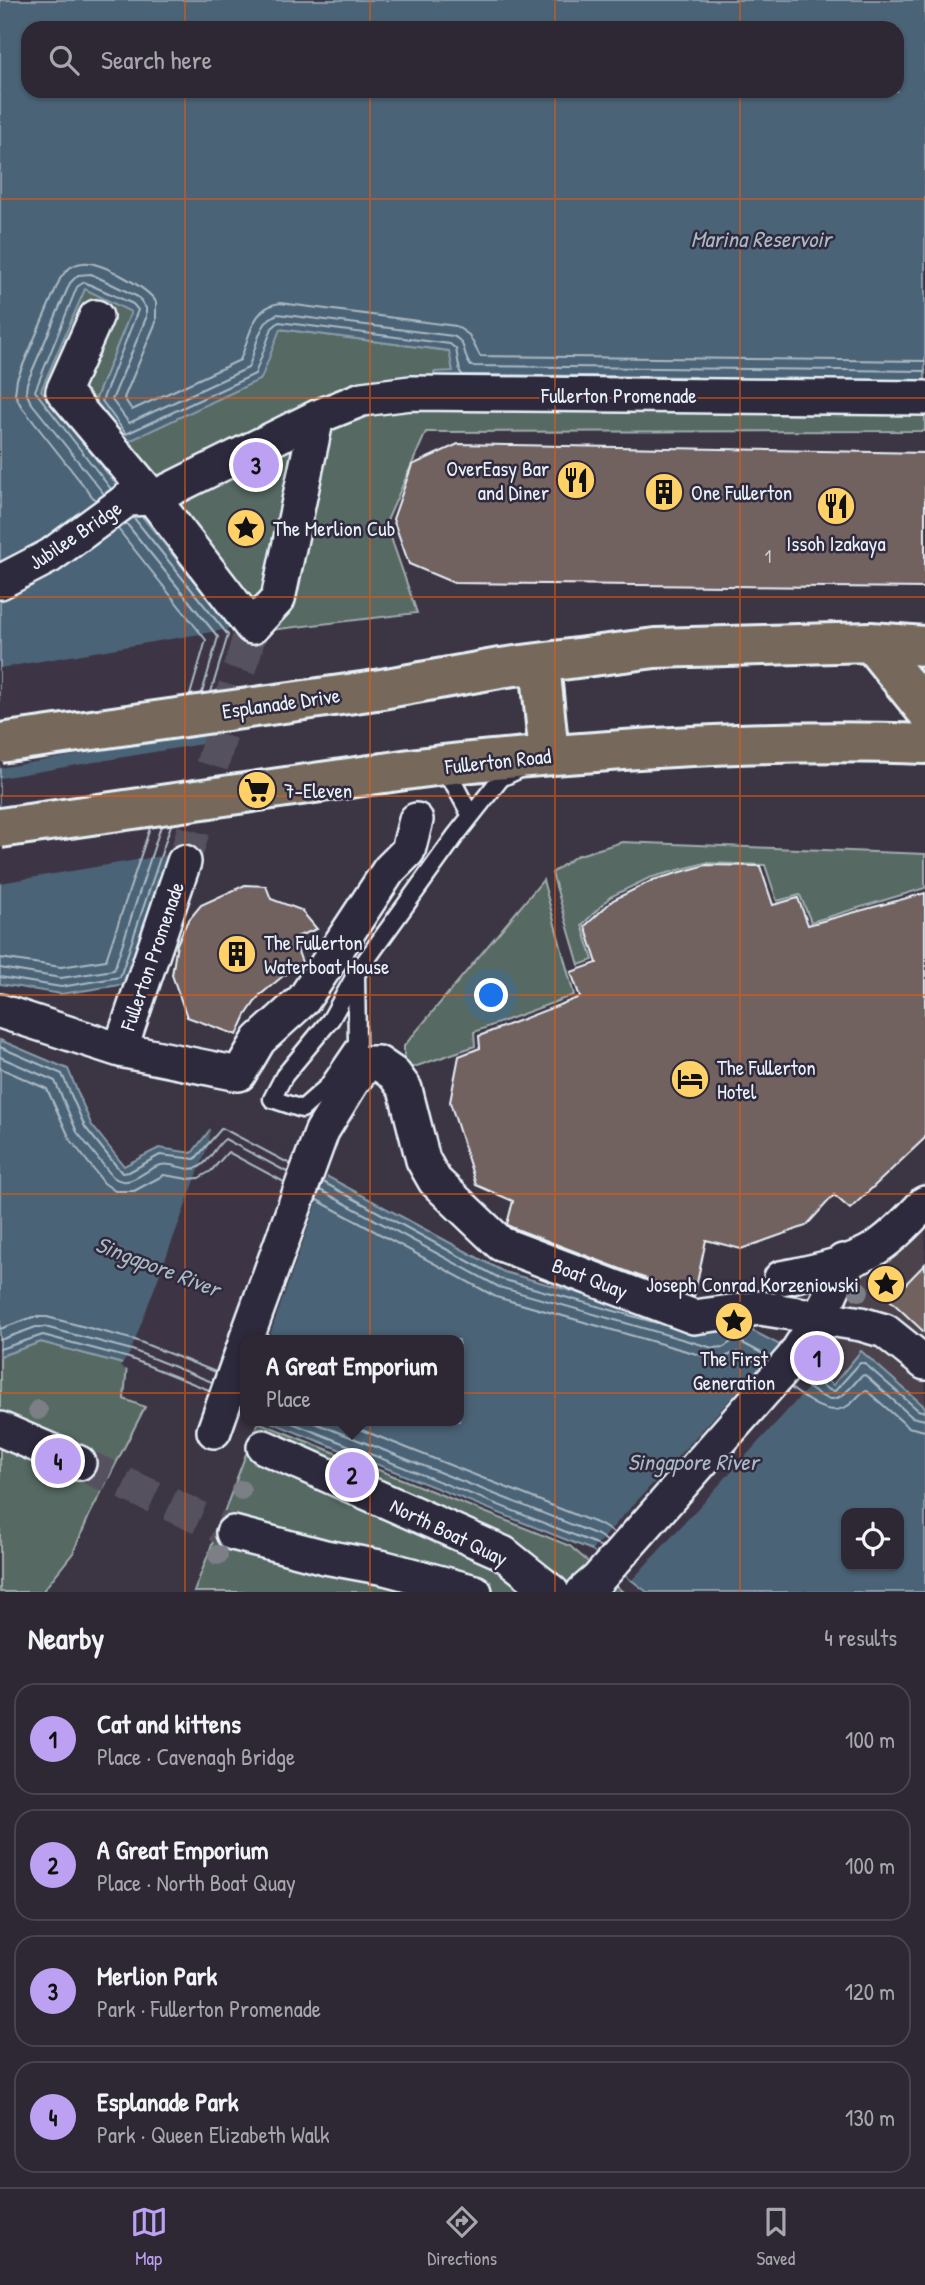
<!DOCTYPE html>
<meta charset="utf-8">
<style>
body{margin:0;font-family:"Patrick Hand",sans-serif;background:#39343f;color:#f1f3f6}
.controls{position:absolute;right:21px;bottom:21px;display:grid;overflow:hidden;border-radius:14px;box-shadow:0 2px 5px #0004}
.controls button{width:63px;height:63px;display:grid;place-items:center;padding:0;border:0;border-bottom:2px solid #48444e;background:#2d2833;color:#f1f3f6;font:35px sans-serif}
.you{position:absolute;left:492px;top:996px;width:24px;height:24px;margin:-18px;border:5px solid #fff;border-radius:50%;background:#1a73e8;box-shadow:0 0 0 10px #1a73e833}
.badge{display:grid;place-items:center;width:46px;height:46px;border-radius:50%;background:#bca0f2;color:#111;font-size:23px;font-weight:700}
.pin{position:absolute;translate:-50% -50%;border:4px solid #fff;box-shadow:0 2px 7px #0006}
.popup{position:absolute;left:240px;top:1335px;width:224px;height:91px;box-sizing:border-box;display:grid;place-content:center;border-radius:14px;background:#2d2833;filter:drop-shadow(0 2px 5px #0005);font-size:23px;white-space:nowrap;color:#a7a6ac}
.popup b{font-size:26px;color:#f1f3f6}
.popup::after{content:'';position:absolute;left:50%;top:100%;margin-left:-14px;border:14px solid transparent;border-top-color:#2d2833}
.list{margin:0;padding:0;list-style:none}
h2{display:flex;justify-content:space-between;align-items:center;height:91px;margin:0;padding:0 28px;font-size:30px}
h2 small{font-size:23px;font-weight:400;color:#a7a6ac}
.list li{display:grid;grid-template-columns:46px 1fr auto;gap:21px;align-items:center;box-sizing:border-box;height:112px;margin:0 14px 14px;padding:0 14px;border:2px solid #48444e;border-radius:21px}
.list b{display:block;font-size:26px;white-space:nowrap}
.list p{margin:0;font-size:23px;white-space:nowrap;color:#a7a6ac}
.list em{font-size:23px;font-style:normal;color:#a7a6ac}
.icon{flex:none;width:38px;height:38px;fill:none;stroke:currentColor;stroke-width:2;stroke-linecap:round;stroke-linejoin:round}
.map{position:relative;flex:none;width:925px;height:1592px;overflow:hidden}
.search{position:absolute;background:#2d2833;box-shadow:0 2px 5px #0004;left:21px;right:21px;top:21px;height:77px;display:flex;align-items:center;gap:18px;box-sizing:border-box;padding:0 24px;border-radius:21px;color:#a7a6ac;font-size:26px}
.sheet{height:595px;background:#2d2833}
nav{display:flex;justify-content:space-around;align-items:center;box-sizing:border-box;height:98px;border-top:2px solid #48444e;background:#2d2833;font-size:19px;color:#a7a6ac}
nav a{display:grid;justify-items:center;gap:4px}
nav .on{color:#bca0f2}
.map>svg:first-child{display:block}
.built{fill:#4c424c}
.green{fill:#576962;stroke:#a0adad;stroke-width:2}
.water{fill:#4c6476;stroke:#8a9caa;stroke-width:2;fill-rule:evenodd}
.pier{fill:#3c3544}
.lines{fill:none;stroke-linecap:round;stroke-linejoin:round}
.shore{stroke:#aab9c4;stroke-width:2}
.building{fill:#71625f;stroke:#e8f1f8;stroke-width:2}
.street-tunnel{stroke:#56515f;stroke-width:33;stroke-dasharray:33 17;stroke-linecap:butt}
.lane-casing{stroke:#e8f1f8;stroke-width:21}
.street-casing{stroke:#e8f1f8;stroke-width:38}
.highway-casing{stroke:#e8f1f8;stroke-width:44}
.lane{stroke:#2f2a3d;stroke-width:16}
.street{stroke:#2f2a3d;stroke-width:33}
.highway{stroke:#76695c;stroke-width:38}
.highway-bridge-casing{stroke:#e8f1f8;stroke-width:44;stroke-linecap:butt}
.highway-bridge{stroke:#76695c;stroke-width:38}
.tree{fill:#7b7f86}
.grid{fill:none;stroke:#e8590c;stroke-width:2;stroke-opacity:0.55}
.labels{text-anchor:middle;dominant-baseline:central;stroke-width:5;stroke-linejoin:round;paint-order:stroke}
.number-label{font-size:18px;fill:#cacdd2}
.street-label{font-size:21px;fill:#e8f1f8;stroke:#2f2a3d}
.poi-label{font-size:21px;fill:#e8f1f8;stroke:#2f2a3d;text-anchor:start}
.water-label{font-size:23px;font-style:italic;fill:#aab9c4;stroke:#2f2a3d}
</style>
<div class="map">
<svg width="925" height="1592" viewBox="0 0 925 1592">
<rect width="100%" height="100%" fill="#3c3544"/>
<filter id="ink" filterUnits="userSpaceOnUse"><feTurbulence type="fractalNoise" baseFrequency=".0143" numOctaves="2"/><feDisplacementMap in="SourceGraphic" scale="14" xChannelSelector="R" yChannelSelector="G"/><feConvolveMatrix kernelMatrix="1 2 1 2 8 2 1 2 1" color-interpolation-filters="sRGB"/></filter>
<g filter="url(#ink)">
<path class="built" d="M925 1179V1407L862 1351 833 1385 793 1358 780 1345 843 1261Z"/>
<path class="green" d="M85 288 132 311 94 403 279 329 450 351 453 371 925 387V431L426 432 386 523 417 613 236 634 41 390Z
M622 842 925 854V888L811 922 800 895 777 901 765 865 705 863 649 878 610 897 582 925 593 960 579 965 552 873 576 856Z
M543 880 574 995 474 1032 475 1046 411 1068V1077L404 1078V1046Z
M41 1342 127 1365 124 1399 145 1407 89 1516 73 1553 42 1592H0V1356Z
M258 1422 570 1546 623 1592H194Z"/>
<path class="water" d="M0 0H925V387L435 381 434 372 453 371 449 351 280 329 261 379 123 444 94 403 131 312 85 289 41 390 236 634 168 858 126 984 61 994 0 984ZM28 28H897V91H28Z
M0 1040 68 1069 91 1124 124 1166 159 1148 192 1153 219 1118 504 1272 717 1332 728 1318 780 1345 793 1358 833 1385 861 1351 925 1407V1592H647L592 1550 268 1421H459V1340H245L127 1365 41 1342 0 1356ZM846 1513H899V1566H846Z"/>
<path class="pier" d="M235 628 240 635 210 732 0 768V668Z
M207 743 173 854 0 883V778Z
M219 1114 329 1173 325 1180 268 1340H245V1415L120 1367 130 1353 209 1143 210 1124Z
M780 1345 819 1376 632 1580 592 1550Z"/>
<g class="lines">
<path class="shore" d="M111 489 35 391 77 287 84 282 133 304 138 310 102 401 126 434 255 374 272 328 279 322 450 344 456 349 460 372 463 375 696 377
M104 494 30 401 26 392 27 383 70 283 78 275 91 274 138 297 146 308V318L112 400 129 423 248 368C256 351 258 320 278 314L453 336C468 343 462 356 471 366L925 371
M95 500 21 406 15 394 17 379 60 279C66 270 72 264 83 263 100 261 148 288 156 302V322L124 398 132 410 240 360C250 338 251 307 280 303L456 326 469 335 480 356 925 361
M134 518 228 635 211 692
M126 523 218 637 202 693
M118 529 206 640 190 695
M0 958 61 967 106 960 150 828
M0 968 61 978 114 970 161 826
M0 977 61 987 120 977 171 825
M0 1047 62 1074 85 1127 122 1173 129 1172 160 1155 195 1159 222 1128 290 1164
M0 1057 55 1081 77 1132 112 1176C130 1191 143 1169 161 1165 173 1162 187 1173 199 1167 210 1162 215 1146 225 1139L287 1172
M0 1068 47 1089 70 1139 104 1183 115 1191H134L164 1175 188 1179 199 1178 211 1171 228 1152 284 1182
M323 1182 501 1279 657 1323
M320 1190 499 1287 713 1348 724 1347 735 1339 769 1357
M317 1200 496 1297 711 1358H722L737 1352 762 1365
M0 1329 33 1317H47L135 1340 216 1372
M0 1340 36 1327H45L132 1350 212 1382
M0 1349 43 1335 129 1358 209 1390
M804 1374 829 1390 835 1391 860 1363H864L918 1410 925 1412
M798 1380C831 1404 834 1408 861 1376L865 1375 912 1417 925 1420
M791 1388C807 1400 829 1419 849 1405 855 1401 859 1394 866 1390L908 1427 925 1431
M287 1421 594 1543 601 1548
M310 1421 598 1535 607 1541
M339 1421 601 1525 614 1533"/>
</g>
<path class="building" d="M458 444 925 453V588L454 583 409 564 393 519 412 465Z
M706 865 760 866 773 905 798 898 808 925 925 893V1138L850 1209 834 1195 806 1226 741 1249 706 1240 694 1297 511 1227 507 1224 513 1201 476 1185 450 1102 459 1056 480 1048 479 1036 580 997 571 972 597 963 585 926 613 900 653 880Z
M245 885 266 886 271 899 301 910 317 929 293 938 303 965 283 976 259 996 246 1015 237 1035 187 1017 172 975 177 944 187 922 201 905Z
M925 1264V1333L890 1300Z"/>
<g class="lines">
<path class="street-tunnel" d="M184 862 252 627
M79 1463 233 1533"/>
<g class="lane-casing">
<path id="lane" d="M439 770 454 784 471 816
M356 974 357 1043 327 1087 302 1109 272 1099 284 1076 331 1019 356 974 456 835 501 778 520 769"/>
</g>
<g class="street-casing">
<path id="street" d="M96 317 63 391 153 498 252 627 278 599 317 417 362 399 411 393 925 398
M0 582 50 556 128 499 153 498 317 417
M184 862 120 1050 239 1074 259 1040 304 999 389 870 408 851 416 820
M0 1011 120 1050
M781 1278C808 1273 852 1264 876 1248 894 1236 910 1219 925 1203
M246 1340 322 1131 352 1082 367 1063H378L394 1074 405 1089 423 1160 435 1181 501 1244 694 1317 760 1308 861 1324 885 1331 925 1363
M0 1429 79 1463
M214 1431 245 1344
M264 1447 503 1553 552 1592
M233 1533 325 1557 385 1568 475 1592
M583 1592 598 1579 793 1358C814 1326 832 1298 843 1261"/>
</g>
<g class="highway-casing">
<path id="highway" d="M871 642 925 709
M540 663 549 755
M376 690 500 668 655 648 871 642 925 646
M384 773C454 762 525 757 596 752 706 744 815 739 925 744"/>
</g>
<use href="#lane" class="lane"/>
<use href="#street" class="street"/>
<use href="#highway" class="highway"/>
<g class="highway-bridge-casing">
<path id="highway-bridge" d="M0 743 376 690
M0 828 384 773"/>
</g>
<use href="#highway-bridge" class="highway-bridge"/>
</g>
<g class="tree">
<circle cx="859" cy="1291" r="10"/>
<circle cx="38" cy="1410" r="10"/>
<circle cx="241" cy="1490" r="10"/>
<circle cx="218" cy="1555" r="10"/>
</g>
</g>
<path class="grid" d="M185 0V28M370 0V28M555 0V28M740 0V28M185 91V1592M370 91V1592M555 91V1592M740 91V1592M0 199H925M0 398H925M0 597H925M0 796H925M0 995H925M0 1194H925M0 1393H925"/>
<defs>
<g id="restaurant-disc" transform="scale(2.0125)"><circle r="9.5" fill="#ffd166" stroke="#2f2a3d"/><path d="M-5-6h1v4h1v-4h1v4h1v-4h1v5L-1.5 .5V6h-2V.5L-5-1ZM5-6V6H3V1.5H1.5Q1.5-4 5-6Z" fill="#111"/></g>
<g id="building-disc" transform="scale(2.0125)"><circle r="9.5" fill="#ffd166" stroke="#2f2a3d"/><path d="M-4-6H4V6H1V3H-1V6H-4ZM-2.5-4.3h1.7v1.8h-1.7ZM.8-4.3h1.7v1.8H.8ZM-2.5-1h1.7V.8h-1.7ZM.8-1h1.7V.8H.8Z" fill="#111"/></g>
<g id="sight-disc" transform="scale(2.0125)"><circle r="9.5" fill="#ffd166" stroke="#2f2a3d"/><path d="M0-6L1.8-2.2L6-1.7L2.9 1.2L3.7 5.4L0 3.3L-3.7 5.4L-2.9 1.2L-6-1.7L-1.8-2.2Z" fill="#111"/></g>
<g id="supermarket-disc" transform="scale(2.0125)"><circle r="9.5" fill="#ffd166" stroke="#2f2a3d"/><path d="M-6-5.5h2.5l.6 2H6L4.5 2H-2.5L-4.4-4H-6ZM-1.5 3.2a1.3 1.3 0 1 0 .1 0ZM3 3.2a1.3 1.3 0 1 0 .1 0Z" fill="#111"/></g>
<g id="hotel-disc" transform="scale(2.0125)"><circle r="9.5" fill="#ffd166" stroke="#2f2a3d"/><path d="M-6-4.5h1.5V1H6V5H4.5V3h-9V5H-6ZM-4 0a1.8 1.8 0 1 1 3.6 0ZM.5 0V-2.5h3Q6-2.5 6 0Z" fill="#111"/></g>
</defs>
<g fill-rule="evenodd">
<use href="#restaurant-disc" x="576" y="480"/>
<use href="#building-disc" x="664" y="492"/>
<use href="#restaurant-disc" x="836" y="506"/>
<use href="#sight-disc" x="246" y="528"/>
<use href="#supermarket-disc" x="257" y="790"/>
<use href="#building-disc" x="237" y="954"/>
<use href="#hotel-disc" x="690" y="1079"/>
<use href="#sight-disc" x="886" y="1284"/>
<use href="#sight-disc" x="734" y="1321"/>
</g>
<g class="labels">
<g class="number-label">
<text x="768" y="556">1</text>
</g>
<g class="street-label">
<text x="619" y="395">Fullerton Promenade</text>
<text transform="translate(75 535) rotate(-34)">Jubilee Bridge</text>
<text transform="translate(281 703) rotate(-8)">Esplanade Drive</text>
<text transform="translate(498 761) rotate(-6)">Fullerton Road</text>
<text transform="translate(152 956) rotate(-71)">Fullerton Promenade</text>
<text transform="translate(590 1278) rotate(21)">Boat Quay</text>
<text transform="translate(449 1532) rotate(26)">North Boat Quay</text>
</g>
<g class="poi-label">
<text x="549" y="468" text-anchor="end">OverEasy Bar<tspan x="549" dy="24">and Diner</tspan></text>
<text x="691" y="492">One Fullerton</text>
<text x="273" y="528">The Merlion Cub</text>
<text x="836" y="543" text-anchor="middle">Issoh Izakaya</text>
<text x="284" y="790">7-Eleven</text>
<text x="264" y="942">The Fullerton<tspan x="264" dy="24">Waterboat House</tspan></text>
<text x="717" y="1067">The Fullerton<tspan x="717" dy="24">Hotel</tspan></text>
<text x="859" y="1284" text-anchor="end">Joseph Conrad Korzeniowski</text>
<text x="734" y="1358" text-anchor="middle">The First<tspan x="734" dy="24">Generation</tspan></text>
</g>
<g class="water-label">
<text x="761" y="238">Marina Reservoir</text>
<text transform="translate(158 1266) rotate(21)">Singapore River</text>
<text x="693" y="1461">Singapore River</text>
</g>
</g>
</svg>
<div class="controls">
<button><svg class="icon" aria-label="locate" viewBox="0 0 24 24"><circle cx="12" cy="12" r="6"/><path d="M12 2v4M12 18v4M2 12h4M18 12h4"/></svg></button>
</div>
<div class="you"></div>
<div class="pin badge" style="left:817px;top:1358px">1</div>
<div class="pin badge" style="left:352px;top:1475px">2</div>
<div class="popup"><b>A Great Emporium</b>Place</div>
<div class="pin badge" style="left:256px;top:465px">3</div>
<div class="pin badge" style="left:58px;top:1461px">4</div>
<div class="search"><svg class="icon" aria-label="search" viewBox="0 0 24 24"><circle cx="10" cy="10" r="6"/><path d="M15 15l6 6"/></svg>Search here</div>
</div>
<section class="sheet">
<h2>Nearby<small>4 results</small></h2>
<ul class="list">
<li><span class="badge">1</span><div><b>Cat and kittens</b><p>Place · Cavenagh Bridge</p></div><em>100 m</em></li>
<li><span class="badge">2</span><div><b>A Great Emporium</b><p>Place · North Boat Quay</p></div><em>100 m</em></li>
<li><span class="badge">3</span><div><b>Merlion Park</b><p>Park · Fullerton Promenade</p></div><em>120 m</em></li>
<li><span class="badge">4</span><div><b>Esplanade Park</b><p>Park · Queen Elizabeth Walk</p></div><em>130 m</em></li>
</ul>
</section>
<nav>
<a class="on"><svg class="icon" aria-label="map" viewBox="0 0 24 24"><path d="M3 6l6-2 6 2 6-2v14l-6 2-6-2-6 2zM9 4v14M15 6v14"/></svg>Map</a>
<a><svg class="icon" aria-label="directions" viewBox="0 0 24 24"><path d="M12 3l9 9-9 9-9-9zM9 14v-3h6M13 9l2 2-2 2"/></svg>Directions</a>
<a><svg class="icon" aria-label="saved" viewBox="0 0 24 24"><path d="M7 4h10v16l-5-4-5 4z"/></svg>Saved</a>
</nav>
